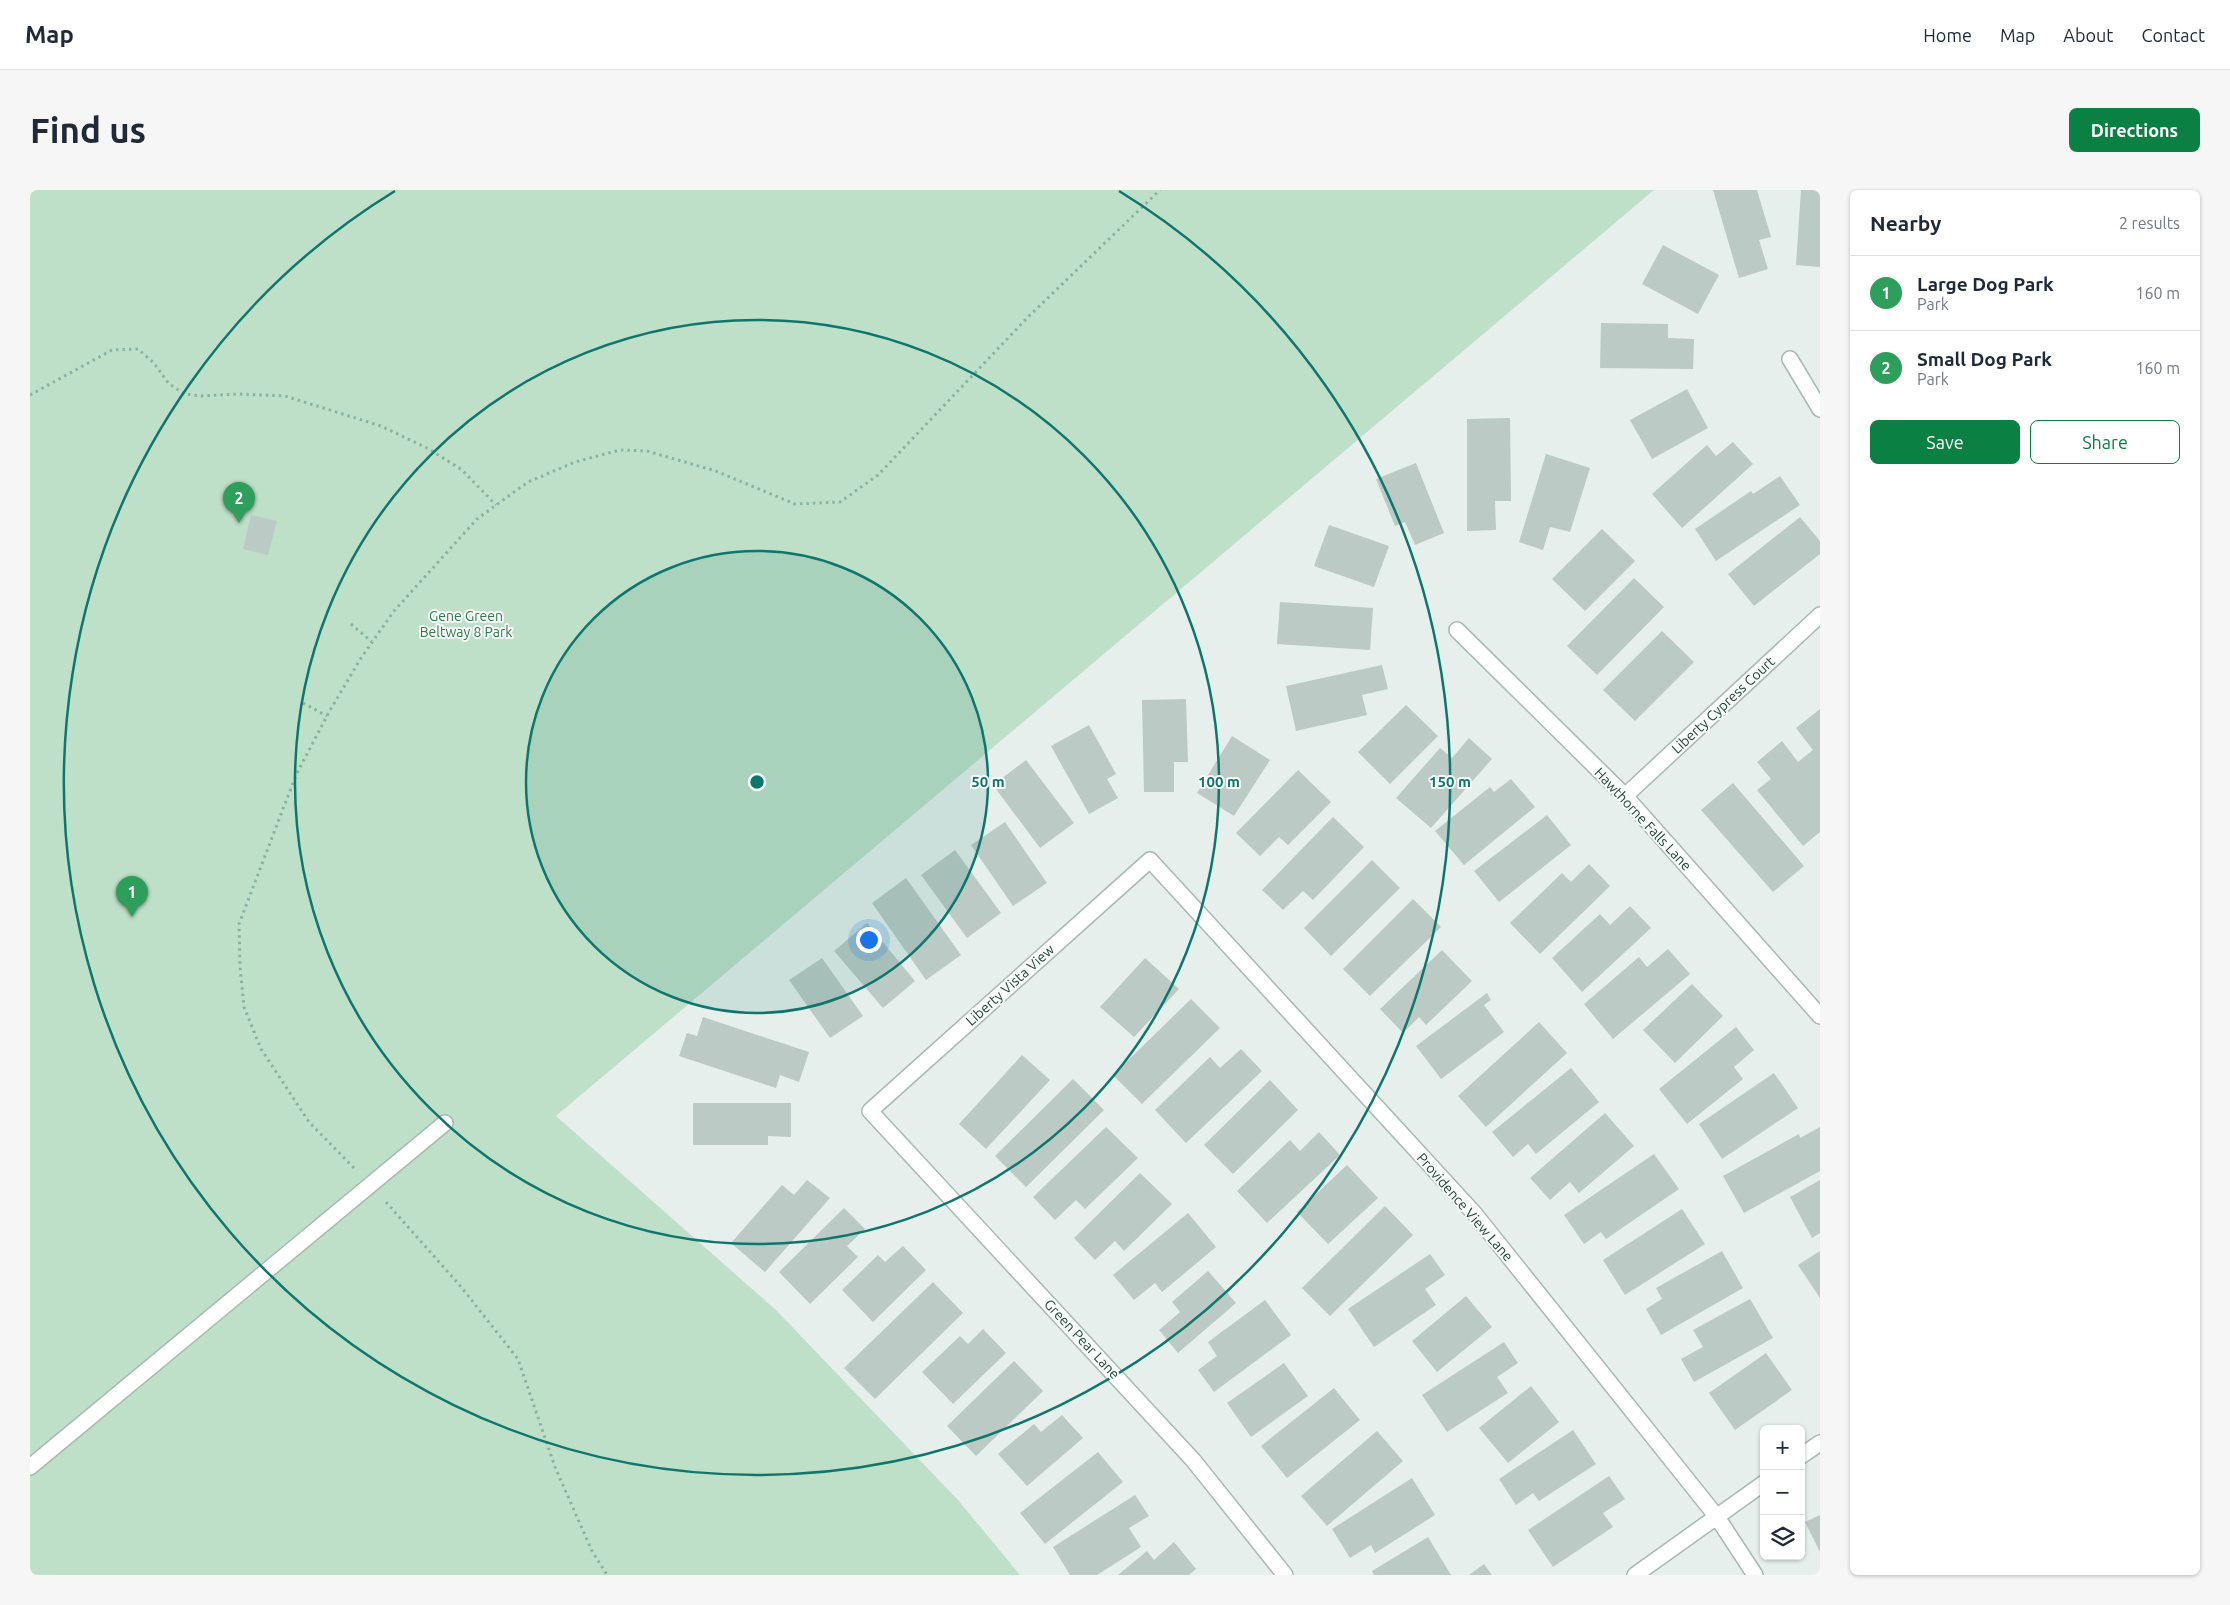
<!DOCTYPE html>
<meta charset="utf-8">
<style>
body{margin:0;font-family:Ubuntu,sans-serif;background:#f6f6f7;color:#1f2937}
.controls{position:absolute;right:15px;bottom:15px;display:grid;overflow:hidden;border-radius:8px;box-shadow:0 1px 4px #0004}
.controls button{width:45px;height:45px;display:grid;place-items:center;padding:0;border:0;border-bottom:1px solid #e0e1e3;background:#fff;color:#1f2937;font:25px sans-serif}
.you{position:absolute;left:838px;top:749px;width:18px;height:18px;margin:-12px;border:4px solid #fff;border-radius:50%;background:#1a73e8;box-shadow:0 0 0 8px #1a73e833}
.badge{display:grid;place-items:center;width:32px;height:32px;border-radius:50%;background:#0b8043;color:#fff;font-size:16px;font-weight:700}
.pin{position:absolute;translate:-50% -41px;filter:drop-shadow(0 1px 2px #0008)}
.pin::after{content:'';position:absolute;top:26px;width:18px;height:15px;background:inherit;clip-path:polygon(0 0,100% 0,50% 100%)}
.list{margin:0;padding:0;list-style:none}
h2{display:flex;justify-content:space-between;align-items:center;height:65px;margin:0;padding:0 20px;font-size:21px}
h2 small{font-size:16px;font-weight:400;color:#747a83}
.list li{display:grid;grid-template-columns:32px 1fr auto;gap:15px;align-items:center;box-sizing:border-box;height:75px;padding:0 20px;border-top:1px solid #e0e1e3}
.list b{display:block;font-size:19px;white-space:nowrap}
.list p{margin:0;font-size:16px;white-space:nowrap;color:#747a83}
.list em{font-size:16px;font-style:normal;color:#747a83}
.actions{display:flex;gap:10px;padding:15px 20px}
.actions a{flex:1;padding:11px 0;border:1px solid #0b8043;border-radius:8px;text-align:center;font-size:18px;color:#0b8043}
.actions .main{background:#0b8043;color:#fff}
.icon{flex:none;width:28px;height:28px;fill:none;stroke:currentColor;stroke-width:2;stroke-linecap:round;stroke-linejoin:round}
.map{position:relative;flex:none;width:1790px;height:1385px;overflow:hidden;border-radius:8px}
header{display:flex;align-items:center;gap:30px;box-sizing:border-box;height:70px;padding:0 25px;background:#fff;border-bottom:1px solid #e0e1e3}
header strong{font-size:24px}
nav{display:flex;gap:28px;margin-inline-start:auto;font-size:18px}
.intro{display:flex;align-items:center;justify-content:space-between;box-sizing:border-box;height:120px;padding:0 30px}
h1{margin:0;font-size:35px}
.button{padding:12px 22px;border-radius:8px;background:#0b8043;color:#fff;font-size:18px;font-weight:700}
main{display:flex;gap:30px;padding:0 30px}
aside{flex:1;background:#fff;border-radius:8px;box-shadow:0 1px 4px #0004}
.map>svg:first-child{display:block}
.green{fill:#bfe0c8}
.building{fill:#bbcac4}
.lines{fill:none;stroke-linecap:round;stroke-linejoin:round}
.minor-casing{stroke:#a8b8b2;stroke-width:18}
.path{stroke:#86b3a5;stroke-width:3;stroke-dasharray:2.5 4;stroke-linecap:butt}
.minor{stroke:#fff;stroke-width:15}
.ring{fill:none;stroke:#0f766e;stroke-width:2.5}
.labels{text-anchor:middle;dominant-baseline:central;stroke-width:4;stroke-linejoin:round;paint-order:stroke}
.park-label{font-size:14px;fill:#2d7a4b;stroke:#f7fbf9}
.street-label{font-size:14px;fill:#24423a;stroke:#f7fbf9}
.centre{fill:#0f766e;stroke:#f7fbf9;stroke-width:2.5}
.ring-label{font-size:15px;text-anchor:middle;font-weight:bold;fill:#0f766e;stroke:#f7fbf9;stroke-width:4;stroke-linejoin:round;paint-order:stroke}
</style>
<header>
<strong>Map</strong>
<nav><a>Home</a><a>Map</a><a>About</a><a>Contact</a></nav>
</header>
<div class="intro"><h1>Find us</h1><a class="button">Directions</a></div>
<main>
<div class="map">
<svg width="1790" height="1385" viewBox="0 0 1790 1385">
<rect width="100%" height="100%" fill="#e6efeb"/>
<path class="green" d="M0 0H1624L526 926 746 1120 928 1310 990 1385H0Z"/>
<path class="building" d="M1683 0H1727L1741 47 1729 50 1738 79 1709 88Z
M1771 0H1790V77L1766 75Z
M1633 55 1689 85 1668 124 1612 94Z
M1571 133 1638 134V148L1664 149 1663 179 1570 178Z
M1657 199 1678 238 1622 269 1600 230Z
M1480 228 1481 311H1465L1466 340 1437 341V229Z
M1703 252 1723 274 1652 338 1622 304 1677 255 1686 266Z
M1516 264 1560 278 1540 342 1520 337 1513 360 1489 352Z
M1386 273 1414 343 1385 355 1375 332 1365 336 1346 289Z
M1750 286 1770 315 1686 371 1665 339 1721 301 1723 304Z
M221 325 247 331 238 365 213 359Z
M1770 327 1790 351V364L1724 416 1698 384Z
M1299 335 1359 356 1344 397 1284 376Z
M1572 339 1605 371 1555 421 1522 389Z
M1604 388 1634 417 1567 485 1537 456Z
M1250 412 1343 418 1340 460 1247 454Z
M1632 441 1664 472 1605 531 1573 500Z
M1352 475 1358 499 1332 505 1337 525 1266 541 1256 496Z
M1156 509 1158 572H1144V602H1114L1112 510Z
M1376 515 1408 546 1360 594 1328 562Z
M1790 519V642L1773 656 1727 600 1741 589 1727 572 1752 551 1768 572 1783 560 1766 538Z
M1059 535 1086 584 1077 589 1088 608 1059 624 1021 556Z
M1202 546 1240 570 1204 626 1167 603Z
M1439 548 1462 569 1401 638 1366 608 1410 558 1422 568Z
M996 570 1044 633 1010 658 963 595Z
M1268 580 1301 612 1258 655 1249 647 1230 666 1206 643Z
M1481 589 1505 617 1434 675 1405 641 1460 597 1464 602Z
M1703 593 1774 676 1743 702 1671 620Z
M1517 625 1541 655 1469 712 1444 681Z
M1303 627 1334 657 1283 710 1273 701 1253 720 1232 700Z
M975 632 1017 693 983 716 941 655Z
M925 660 971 723 937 748 891 685Z
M1342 670 1370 698 1301 766 1274 738Z
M1559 674 1580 696 1510 764 1480 733 1532 683 1541 692Z
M876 688 931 765 896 790 842 713Z
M1383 709 1411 737 1340 806 1313 779Z
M1600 716 1621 738 1552 802 1522 768 1570 724 1580 735Z
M837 733 885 791 853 818 804 761Z
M1638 759 1660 784 1583 849 1554 814 1609 767 1617 777Z
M1412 760 1442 791 1396 835 1389 827 1373 843 1350 819Z
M792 768 833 826 800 848 759 790Z
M1115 768 1149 799 1104 847 1070 817Z
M1662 794 1693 826 1645 873 1613 840Z
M1457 803 1461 810 1454 815 1474 842 1411 889 1386 856Z
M1161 809 1190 838 1112 914 1083 885Z
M673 827 779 862 769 892 750 885 746 898 649 866 657 843 667 846Z
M1509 832 1537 863 1456 937 1428 906Z
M1706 837 1724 860 1704 877 1713 889 1657 934 1629 899Z
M1211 859 1232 881 1156 953 1125 920 1180 867 1190 878Z
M992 865 1020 890 956 959 929 934Z
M1541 878 1569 912 1506 964 1498 954 1483 967 1462 942Z
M1744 883 1768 918 1692 969 1669 934Z
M1043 889 1074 920 996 997 965 966Z
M1240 890 1268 920 1203 984 1174 955Z
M663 913H761V947L738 946V955H663Z
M1575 923 1604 956 1549 1003 1540 992 1520 1010 1500 988Z
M1076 937 1108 968 1055 1019 1046 1010 1025 1030 1003 1007Z
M1790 937V981L1714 1023 1693 986 1769 944 1770 948Z
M1289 942 1310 965 1237 1033 1207 1001 1260 950 1270 961Z
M1624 964 1649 999 1576 1049 1571 1042 1554 1054 1534 1025Z
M1317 975 1348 1008 1298 1054 1267 1022Z
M1110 983 1142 1014 1094 1061 1085 1051 1065 1070 1044 1048Z
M777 990 800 1008 735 1082 701 1053 752 995 764 1005Z
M1790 990V1043L1782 1048 1760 1007Z
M1355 1016 1383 1045 1300 1126 1272 1098Z
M814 1018 835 1039 817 1056 828 1067 780 1114 749 1082Z
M1652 1019 1675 1054 1595 1105 1573 1070Z
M1158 1023 1186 1057 1132 1102 1125 1093 1104 1110 1083 1085Z
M873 1056 896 1080 843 1132 812 1100 848 1065 855 1072Z
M1692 1061 1713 1098 1631 1145 1616 1119 1632 1109 1626 1098Z
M1790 1061V1108L1768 1075Z
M1400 1064 1415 1085 1395 1099 1406 1115 1344 1157 1318 1119Z
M1178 1081 1206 1113 1148 1163 1129 1140 1150 1122 1142 1112Z
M903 1092 933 1123 845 1209 814 1178Z
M1436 1106 1462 1137 1407 1182 1382 1151Z
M1720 1109 1743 1148 1664 1192 1651 1169 1673 1157 1663 1140Z
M1235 1110 1261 1145 1184 1202 1168 1180 1187 1166 1178 1152Z
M953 1139 976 1163 923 1214 892 1182 930 1146 938 1154Z
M1474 1152 1488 1173 1467 1187 1478 1203 1417 1242 1392 1205Z
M1736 1163 1762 1200 1705 1240 1679 1203Z
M984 1171 1013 1201 946 1266 917 1236Z
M1254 1173 1278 1206 1221 1247 1197 1213Z
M1501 1196 1529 1232 1478 1273 1449 1238Z
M1304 1198 1330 1230 1257 1288 1231 1256Z
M1032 1225 1053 1248 997 1296 968 1264 1004 1234 1011 1242Z
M1543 1240 1566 1274 1509 1311 1503 1303 1486 1315 1469 1289Z
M1347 1241 1373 1271 1297 1336 1271 1306Z
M1068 1262 1093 1292 1015 1354 990 1323Z
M1579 1286 1595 1309 1573 1323 1583 1337 1523 1377 1498 1340Z
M1382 1288 1405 1325 1345 1363 1341 1355 1320 1368 1302 1339Z
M1105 1305 1119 1326 1099 1338 1111 1357 1067 1385H1040L1023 1357Z
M1790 1325V1362L1775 1332Z
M1398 1347 1421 1385H1344L1342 1381Z
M1144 1352 1166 1379 1159 1385H1088L1117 1361 1124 1370Z
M1454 1374 1462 1385H1439Z"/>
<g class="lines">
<g class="minor-casing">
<path id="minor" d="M1760 169 1790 219
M1427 440 1595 606 1790 826
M1595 606 1790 425
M1771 1266 1790 1253
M0 1277 415 933
M1255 1385 1163 1270 840 921 1120 670 1444 1023 1687 1327 1725 1385
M1605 1385 1734 1293"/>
</g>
<path class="path" d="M0 205 82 160 108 159 124 173 139 194 155 204 171 206 208 204 255 206 351 236 399 259 432 280 466 315
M321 434 342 452
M273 513 297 526
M324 978 279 932 231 859 214 817 210 776 209 734 266 585 299 522 331 468 364 421 447 329 498 292 545 272 590 260 617 261 686 281 765 314 810 312 848 285 999 126 1130 0
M356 1012 432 1098 488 1169 525 1277 562 1361 577 1385"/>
<use href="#minor" class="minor"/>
</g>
<circle cx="727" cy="592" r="231" fill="#0f766e" fill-opacity=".12"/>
<g class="ring">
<circle cx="727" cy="592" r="231"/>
<circle cx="727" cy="592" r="462"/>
<path d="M1089 1A693 693 0 1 1 365 1"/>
</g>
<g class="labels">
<g class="park-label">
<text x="436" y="426">Gene Green<tspan x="436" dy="16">Beltway 8 Park</tspan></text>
</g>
<g class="street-label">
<text transform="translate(1693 515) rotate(-43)">Liberty Cypress Court</text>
<text transform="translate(1613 629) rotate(47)">Hawthorne Falls Lane</text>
<text transform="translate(980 795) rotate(-42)">Liberty Vista View</text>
<text transform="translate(1435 1017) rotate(49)">Providence View Lane</text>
<text transform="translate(1052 1149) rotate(47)">Green Pear Lane</text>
</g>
</g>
<circle cx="727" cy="592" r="8" class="centre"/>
<g class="ring-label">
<text x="958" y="597">50 m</text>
<text x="1189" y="597">100 m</text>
<text x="1420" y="597">150 m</text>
</g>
</svg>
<div class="controls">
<button>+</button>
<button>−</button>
<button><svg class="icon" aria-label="layers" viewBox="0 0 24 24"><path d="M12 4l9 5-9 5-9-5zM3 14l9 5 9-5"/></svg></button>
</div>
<div class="you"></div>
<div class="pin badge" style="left:102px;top:727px;background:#2e9e5b">1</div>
<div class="pin badge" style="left:209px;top:333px;background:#2e9e5b">2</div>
</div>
<aside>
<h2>Nearby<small>2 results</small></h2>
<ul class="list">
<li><span class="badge" style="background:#2e9e5b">1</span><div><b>Large Dog Park</b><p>Park</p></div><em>160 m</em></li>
<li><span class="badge" style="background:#2e9e5b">2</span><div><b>Small Dog Park</b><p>Park</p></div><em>160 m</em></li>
</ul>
<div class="actions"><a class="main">Save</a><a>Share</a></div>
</aside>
</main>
